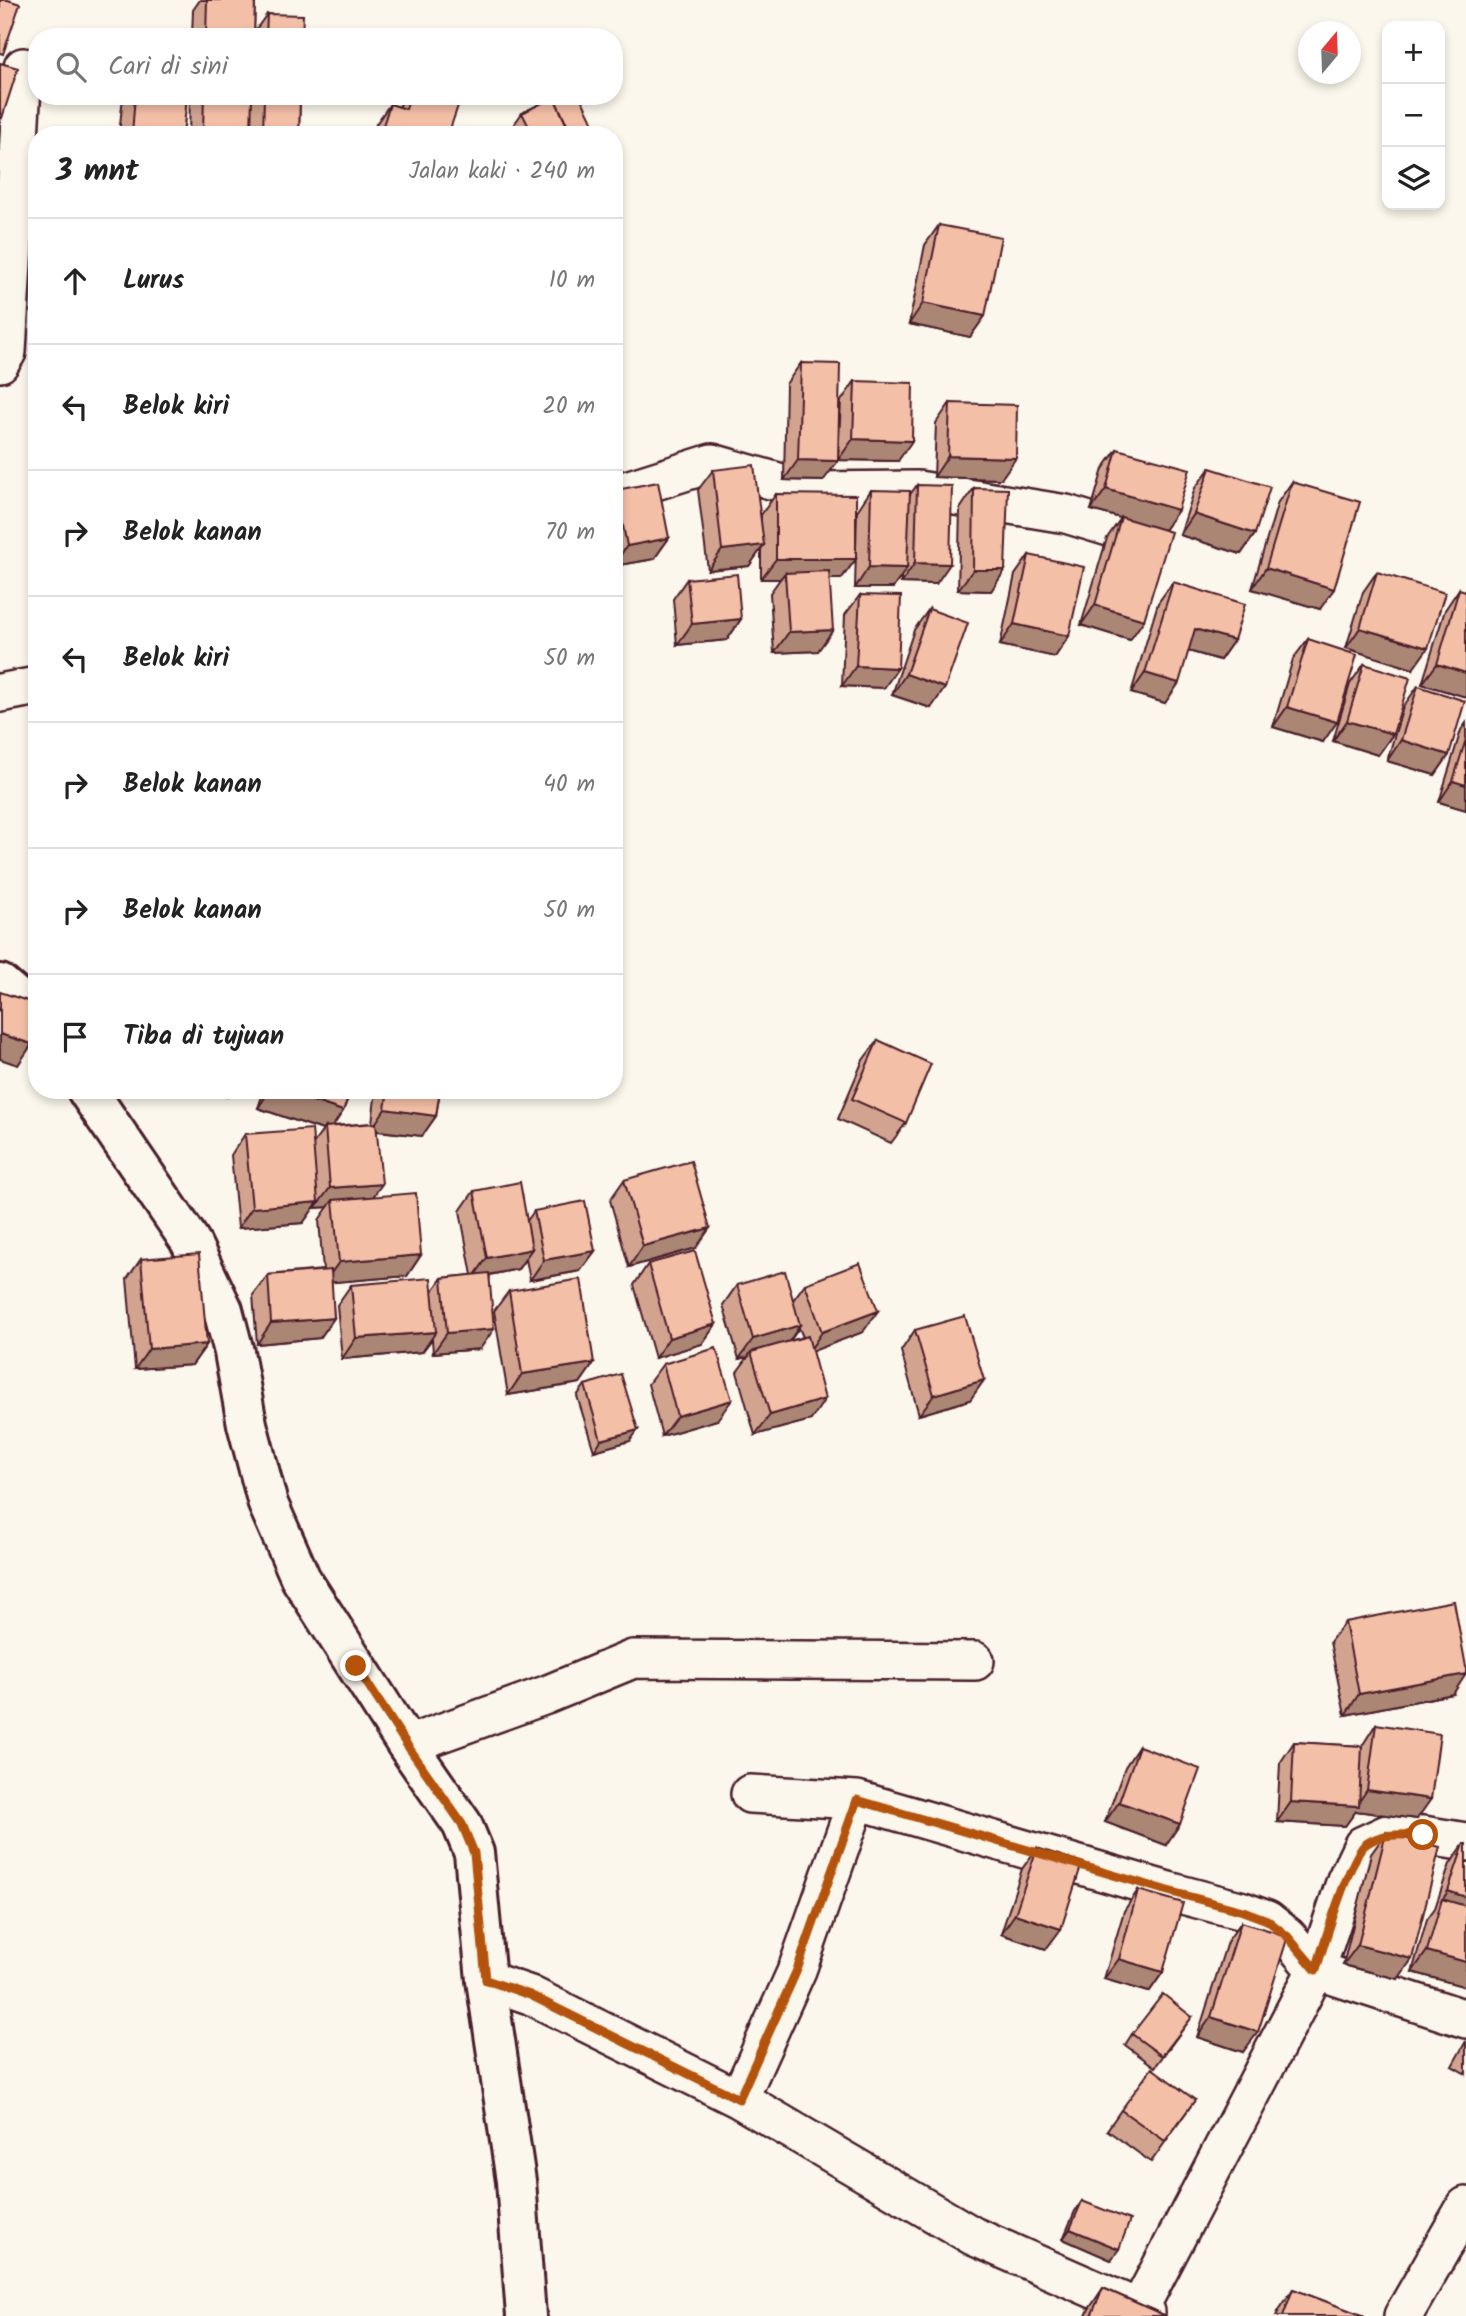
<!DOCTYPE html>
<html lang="id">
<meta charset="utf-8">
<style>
body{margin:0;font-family:Kalam,sans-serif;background:#f6f6f6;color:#222}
.controls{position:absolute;right:21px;top:21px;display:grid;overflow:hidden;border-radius:14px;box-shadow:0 4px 10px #0003}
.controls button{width:63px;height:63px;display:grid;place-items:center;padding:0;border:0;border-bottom:2px solid #e0e0e0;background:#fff;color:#222;font:35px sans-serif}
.compass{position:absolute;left:1298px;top:21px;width:63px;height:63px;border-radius:50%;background:#fff;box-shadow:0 4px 10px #0003;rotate:19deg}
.stop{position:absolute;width:21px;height:21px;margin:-16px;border:5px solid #b45309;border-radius:50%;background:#fff}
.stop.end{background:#b45309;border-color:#fff;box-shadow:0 2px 7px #0008}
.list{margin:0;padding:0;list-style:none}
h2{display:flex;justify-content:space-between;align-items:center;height:91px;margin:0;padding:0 28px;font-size:30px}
h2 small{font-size:23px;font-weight:400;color:#767676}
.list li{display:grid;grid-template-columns:46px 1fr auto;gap:21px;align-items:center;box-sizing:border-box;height:126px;padding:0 28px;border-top:2px solid #e0e0e0}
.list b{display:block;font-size:26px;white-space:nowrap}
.list em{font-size:23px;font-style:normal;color:#767676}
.icon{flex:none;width:38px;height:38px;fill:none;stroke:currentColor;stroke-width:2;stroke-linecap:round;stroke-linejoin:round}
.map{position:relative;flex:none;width:1466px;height:2316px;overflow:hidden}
.search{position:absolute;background:#fff;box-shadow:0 4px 10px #0003;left:28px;top:28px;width:595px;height:77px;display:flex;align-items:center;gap:18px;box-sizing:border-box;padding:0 24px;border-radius:28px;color:#767676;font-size:26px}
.panel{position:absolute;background:#fff;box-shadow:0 4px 10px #0003;left:28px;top:126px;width:595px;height:973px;border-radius:28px}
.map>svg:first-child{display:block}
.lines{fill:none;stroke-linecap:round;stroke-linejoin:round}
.minor-casing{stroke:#4a1f2b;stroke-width:42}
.tertiary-casing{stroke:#4a1f2b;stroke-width:44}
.minor{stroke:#fbf7ec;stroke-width:37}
.tertiary{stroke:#fbf7ec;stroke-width:38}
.wall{fill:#d2a490;stroke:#4a1f2b;stroke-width:2;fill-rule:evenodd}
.shaded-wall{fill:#ab8675;stroke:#4a1f2b;stroke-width:2}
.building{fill:#f4bfa7;stroke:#4a1f2b;stroke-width:2}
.route{stroke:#b45309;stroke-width:9}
</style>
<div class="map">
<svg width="1466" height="2316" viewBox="0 0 1466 2316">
<rect width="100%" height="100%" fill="#fbf7ec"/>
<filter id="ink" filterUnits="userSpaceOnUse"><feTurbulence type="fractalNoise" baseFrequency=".0143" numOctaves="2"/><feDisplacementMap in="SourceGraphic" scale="14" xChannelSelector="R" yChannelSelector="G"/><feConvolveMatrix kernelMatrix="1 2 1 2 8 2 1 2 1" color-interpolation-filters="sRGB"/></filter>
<g filter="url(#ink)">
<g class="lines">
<g class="minor-casing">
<path id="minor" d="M0 363 7 352 23 67
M614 494 712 463 809 491 918 490 1066 514 1132 534
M0 693 37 686
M407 1745 546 1695 633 1659 975 1661
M750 1794 857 1800
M1466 1842 1423 1835 1387 1834 1363 1845 1346 1880 1316 1970 1466 2019
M486 1980 530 1995 739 2099 973 2236 1146 2312
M739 2099 797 1970 857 1800 1168 1891 1243 1911 1267 1920 1287 1936 1316 1970 1139 2309
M1403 2316 1466 2206"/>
</g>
<g class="tertiary-casing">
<path id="tertiary" d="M0 984 27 1007 37 1021
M87 1090 190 1241 223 1310 234 1352 247 1424 268 1504 301 1579 407 1745 462 1824 474 1853 486 1980 516 2181 526 2316"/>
</g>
<use href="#minor" class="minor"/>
<use href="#tertiary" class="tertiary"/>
</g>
<path class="wall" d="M200 0H255L254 32 267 14 302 37H192L193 10Z
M123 96H187L183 135H119Z
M190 96H300L299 135H189Z
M405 96H459L448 135H373L376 124 390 104 399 107Z
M536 96H580L589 135H509L508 133 522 113 540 104Z
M939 225 985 316 970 337 909 324 925 245Z
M801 363 823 481 784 480 786 384Z
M855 381 898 461 838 460 841 401Z
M950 403 1001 479 934 477 936 423Z
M1117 449 1178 510 1164 530 1130 640 1081 625 1107 538 1121 518 1091 510 1103 469Z
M1210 468 1255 534 1241 554 1180 535 1195 488Z
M713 470 761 525V515L776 494 856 559 841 579H829L818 651 774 653 770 593 780 579H761V549L749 566 708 570 698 490Z
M1292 482 1320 609 1252 589 1278 502Z
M917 485 936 584 901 583V577L893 588H855L857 511 871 490 909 496Z
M974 488 1005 570 991 591 958 590 960 509Z
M616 490 669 538 654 559 614 566V493Z
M1029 555 1069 636 1055 657 1000 645 1015 575Z
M1377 572 1413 669 1346 648 1363 592Z
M687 579 741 619 727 640 677 645 673 599Z
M1173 582 1234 640 1220 660 1188 651 1165 703 1131 693 1158 603Z
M1459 589 1466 697 1422 684 1445 610Z
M860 595 884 688 842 686 845 615Z
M929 609 931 708 892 695 914 630Z
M1308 639 1323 742 1273 727 1293 659Z
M1364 664 1393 734 1378 755 1333 741 1350 684Z
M1418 686 1449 755 1435 775 1387 761 1403 707Z
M1466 723V810L1439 802 1461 730Z
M878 1040 906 1123 891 1143 838 1119 863 1060Z
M264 1090H351L343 1111 333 1126 372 1123 376 1090H440L436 1116 422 1136 377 1131 373 1197 421 1255 407 1276 331 1282 334 1318 320 1338 257 1344 253 1295 268 1275 323 1270 319 1220 328 1207 315 1208V1206L303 1223 238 1228 231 1155 245 1134 313 1144 323 1130 258 1108Z
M624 1180 696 1248 629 1267 610 1200Z
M474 1191 527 1221 534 1211 595 1251 580 1271 530 1280 526 1259 518 1269 490 1275 480 1349 433 1353 432 1339 422 1352 342 1359 337 1305 351 1285 432 1292 442 1278 472 1275 460 1211Z
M141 1259 207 1344 192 1365 135 1369 127 1279Z
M648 1264 716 1324 702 1344 655 1358 634 1285Z
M805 1284 863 1332 812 1351 811 1420 755 1435 737 1372 748 1357 739 1359 723 1305 737 1285 793 1300ZM799 1328 803 1337 790 1341Z
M509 1291 594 1363 580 1383 508 1395 494 1311Z
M915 1330 984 1380 970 1400 919 1415 901 1351Z
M663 1364 717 1420 662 1436 648 1384Z
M585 1385 630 1441 594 1451 577 1396Z
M1345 1622 1453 1694 1345 1715 1330 1642Z
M1376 1724 1417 1819 1356 1811 1345 1826 1277 1822 1280 1763 1294 1742 1362 1746Z
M1139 1746 1166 1845 1105 1822 1125 1767Z
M1386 1833 1398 1979 1343 1965 1371 1854Z
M1464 1844H1466V1987L1412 1972 1427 1919 1435 1908 1450 1864Z
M1037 1848 1046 1949 1001 1934 1022 1869Z
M1138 1890 1163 1972 1149 1992 1104 1979 1124 1911Z
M1241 1922 1243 2052 1197 2037 1227 1942Z
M1192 2017 1155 2067 1125 2045 1132 2034Z
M1466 2041V2074L1452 2066Z
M1195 2100 1151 2162 1107 2130 1121 2110Z
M1082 2201 1111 2260 1063 2239 1075 2211Z
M1103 2288 1166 2316H1086L1089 2309Z
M1293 2289 1364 2316H1276L1279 2310Z"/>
<path class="shaded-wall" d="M595 127 589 135H578Z
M203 131 251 133 250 135H200Z
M923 303 985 316 970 337 909 324Z
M853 439 912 441 898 461 838 460Z
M948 456 1016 458 1001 479 934 477Z
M798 460 838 461 823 481 784 480Z
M1106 489 1178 510 1164 530 1091 510Z
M1194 514 1255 534 1241 554 1180 535Z
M669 538 654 559 614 566V564L627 546Z
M764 545 749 566 708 570 722 550Z
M776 559H856L841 579H785V573L780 579H761Z
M915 563 950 564 936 584 901 583Z
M869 567 907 568 893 588H855Z
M1266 568 1334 589 1320 609 1252 589Z
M973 570H1005L991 591 958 590Z
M1095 605 1144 620 1130 640 1081 625Z
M741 619 727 640 677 645 692 624Z
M1014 624 1069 636 1055 657 1000 645Z
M1360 628 1428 648 1413 669 1346 648Z
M1195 629 1234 640 1220 660 1181 649Z
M833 630 818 651 774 653 789 632Z
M1437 664 1466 673V697L1422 684Z
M856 666 898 668 884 688 842 686Z
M1145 673 1179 683 1165 703 1131 693Z
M906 674 945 688 931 708 892 695Z
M1287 707 1337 722 1323 742 1273 727Z
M1347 721 1393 734 1378 755 1333 741Z
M1401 740 1449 755 1435 775 1387 761Z
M1453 781 1466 785V810L1439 802Z
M0 1034 32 1044 18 1065 0 1059Z
M207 1090H231L227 1097Z
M270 1090H280L343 1111 329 1132 325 1127 323 1130 258 1108Z
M385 1109 436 1116 422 1136 371 1130Z
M382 1184 368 1204 333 1200 328 1207 315 1208 330 1188Z
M318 1202 303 1223 238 1228 252 1208Z
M710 1228 696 1248 629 1267 643 1246Z
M532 1249 518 1269 473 1278 487 1258Z
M595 1251 580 1271 530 1280 544 1260Z
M421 1255 407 1276 324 1283 339 1262Z
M878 1311 863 1332 808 1353 822 1332Z
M334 1318 320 1338 257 1344 271 1323Z
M716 1324 702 1344 655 1358 669 1338Z
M800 1325 786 1346 751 1352 748 1357 739 1359 753 1339Z
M494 1329 480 1349 433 1353 447 1333Z
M436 1332 422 1352 342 1359 356 1338Z
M207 1344 192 1365 135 1369 149 1349Z
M594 1363 580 1383 508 1395 522 1374Z
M984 1380 970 1400 919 1415 934 1395Z
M825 1399 811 1420 755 1435 770 1415Z
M732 1400 717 1420 662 1436 677 1416Z
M638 1430 630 1441 594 1451 601 1440Z
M1466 1674 1453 1694 1345 1715 1359 1694Z
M1367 1790 1431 1799 1417 1819 1356 1811 1345 1826 1277 1822 1291 1802 1356 1806Z
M1119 1802 1180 1824 1166 1845 1105 1822Z
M1448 1891 1466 1897V1923L1441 1902Z
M1015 1914 1061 1929 1046 1949 1001 1934Z
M1358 1945 1412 1959 1398 1979 1343 1965Z
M1427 1951 1466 1962V1987L1412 1972Z
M1119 1959 1163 1972 1149 1992 1104 1979Z
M1211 2017 1258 2032 1243 2052 1197 2037Z
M1070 2229 1119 2249 1111 2260 1063 2239Z"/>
<path class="building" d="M0 0H8L20 4 3 54 0 53Z
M207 0H255L254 37H206Z
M267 14 303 15 302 37H266Z
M0 63 18 68 2 118 0 117Z
M135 96H187L183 135 132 134Z
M204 96H252L251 133 203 131Z
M264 96H300L299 135H263Z
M410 96 461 97 448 135H380L390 104 406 109Z
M548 96H580L595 127 578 135H572L554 97 550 99Z
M554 97 571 135H533L522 113Z
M939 225 1001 237 985 316 923 303Z
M801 363 840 364 838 461 798 460Z
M855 381 913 383 912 441 853 439Z
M950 403 1017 405 1016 458 948 456Z
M1117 449 1190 469 1178 510 1106 489Z
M754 465 764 545 722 550 713 470Z
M1210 468 1270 487 1255 534 1194 514Z
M658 482 669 538 627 546 616 490Z
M1292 482 1360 502 1334 589 1266 568Z
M917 485 952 486 950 564 915 563Z
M974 488 1008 489 1005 570H973Z
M871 490 910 491 907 568 869 567Z
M776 494 856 495V559H776Z
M1121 517 1171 532 1144 620 1095 605Z
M1029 555 1084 567 1069 636 1014 624Z
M829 571 833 630 789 632 785 573Z
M1377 572 1445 593 1428 648 1360 628Z
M737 574 741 619 692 624 687 579Z
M1173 582 1245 604 1234 640 1195 629 1179 683 1145 673Z
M1459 589 1466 591V673L1437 664Z
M860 595 901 596 898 668 856 666Z
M929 609 968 623 945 688 906 674Z
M1308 639 1357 655 1337 722 1287 707Z
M1364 664 1410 678 1393 734 1347 721Z
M1418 686 1465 701 1449 755 1401 740Z
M1466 739V785L1453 781Z
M0 992 37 1004V1030L32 1044 0 1034Z
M878 1040 931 1064 906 1123 852 1099Z
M280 1090H351L343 1111Z
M388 1090H440L436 1116 385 1109Z
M376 1123 382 1184 330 1188 325 1127Z
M312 1129 318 1202 252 1208 245 1134Z
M691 1161 710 1228 643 1246 624 1180Z
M520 1182 532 1249 487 1258 474 1191Z
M416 1193 421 1255 339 1262 333 1200Z
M585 1201 595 1251 544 1260 534 1211Z
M695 1251 716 1324 669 1338 648 1264Z
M199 1254 207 1344 149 1349 141 1259Z
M860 1263 878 1311 822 1332 805 1284Z
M331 1270 334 1318 271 1323 268 1275Z
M785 1271 800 1325 753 1339 737 1285Z
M489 1273 494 1329 447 1333 442 1278Z
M431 1278 436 1332 356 1338 351 1285Z
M581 1279 594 1363 522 1374 509 1291Z
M965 1316 984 1380 934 1395 915 1330Z
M808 1336 825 1399 770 1415 751 1352Z
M716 1348 732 1400 677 1416 663 1364Z
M621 1374 638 1430 601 1440 585 1385Z
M1454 1601 1466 1667V1674L1359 1694 1345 1622Z
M1376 1724 1440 1734 1431 1799 1367 1790Z
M1294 1742 1362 1746 1359 1806 1291 1802Z
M1139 1746 1200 1769 1180 1824 1119 1802Z
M1386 1833 1440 1847 1412 1959 1358 1945Z
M1464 1844H1466V1897L1448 1891Z
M1037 1848 1082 1863 1061 1929 1015 1914Z
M1138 1890 1183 1903 1163 1972 1119 1959Z
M1442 1899 1466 1906V1962L1427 1951Z
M1241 1922 1288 1936 1258 2032 1211 2017Z
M1163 1994 1192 2017 1162 2056 1132 2034Z
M1152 2068 1195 2100 1165 2141 1121 2110Z
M1082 2201 1130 2220 1119 2249 1070 2229Z
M1103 2288 1166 2316H1091Z
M1293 2289 1364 2316H1283Z"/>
</g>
<g class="lines" filter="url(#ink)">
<path class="route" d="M356 1666 407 1745 462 1824 474 1853 486 1980 530 1995 739 2099 797 1970 857 1800 1168 1891 1243 1911 1267 1920 1287 1936 1316 1970C1323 1947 1350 1855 1366 1844 1383 1832 1403 1835 1423 1835"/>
</g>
</svg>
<div class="controls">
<button>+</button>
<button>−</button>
<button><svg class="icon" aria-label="layers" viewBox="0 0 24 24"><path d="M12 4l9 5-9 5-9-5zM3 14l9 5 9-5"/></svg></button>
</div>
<svg class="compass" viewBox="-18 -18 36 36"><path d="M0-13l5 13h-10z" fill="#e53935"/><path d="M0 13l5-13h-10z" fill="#767676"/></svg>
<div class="stop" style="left:1423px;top:1835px"></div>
<div class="stop end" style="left:356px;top:1666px"></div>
<div class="search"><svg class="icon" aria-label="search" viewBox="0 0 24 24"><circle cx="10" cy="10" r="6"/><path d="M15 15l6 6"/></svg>Cari di sini</div>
<section class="panel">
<h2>3 mnt<small>Jalan kaki · 240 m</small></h2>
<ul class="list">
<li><svg class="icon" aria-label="ahead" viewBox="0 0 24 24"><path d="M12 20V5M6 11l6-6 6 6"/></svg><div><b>Lurus</b></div><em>10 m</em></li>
<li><svg class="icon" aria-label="left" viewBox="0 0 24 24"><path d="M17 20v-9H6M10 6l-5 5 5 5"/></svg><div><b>Belok kiri</b></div><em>20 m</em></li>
<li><svg class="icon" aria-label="right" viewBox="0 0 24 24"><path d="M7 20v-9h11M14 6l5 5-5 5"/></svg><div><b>Belok kanan</b></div><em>70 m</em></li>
<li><svg class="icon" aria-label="left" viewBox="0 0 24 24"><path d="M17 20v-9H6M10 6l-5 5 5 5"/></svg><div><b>Belok kiri</b></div><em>50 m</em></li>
<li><svg class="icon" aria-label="right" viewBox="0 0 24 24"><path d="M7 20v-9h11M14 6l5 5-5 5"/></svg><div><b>Belok kanan</b></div><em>40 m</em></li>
<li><svg class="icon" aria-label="right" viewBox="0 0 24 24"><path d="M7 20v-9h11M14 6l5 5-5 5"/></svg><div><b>Belok kanan</b></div><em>50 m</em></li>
<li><svg class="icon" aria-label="arrive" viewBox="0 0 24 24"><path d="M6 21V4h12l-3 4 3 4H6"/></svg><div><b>Tiba di tujuan</b></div></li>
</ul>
</section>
</div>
